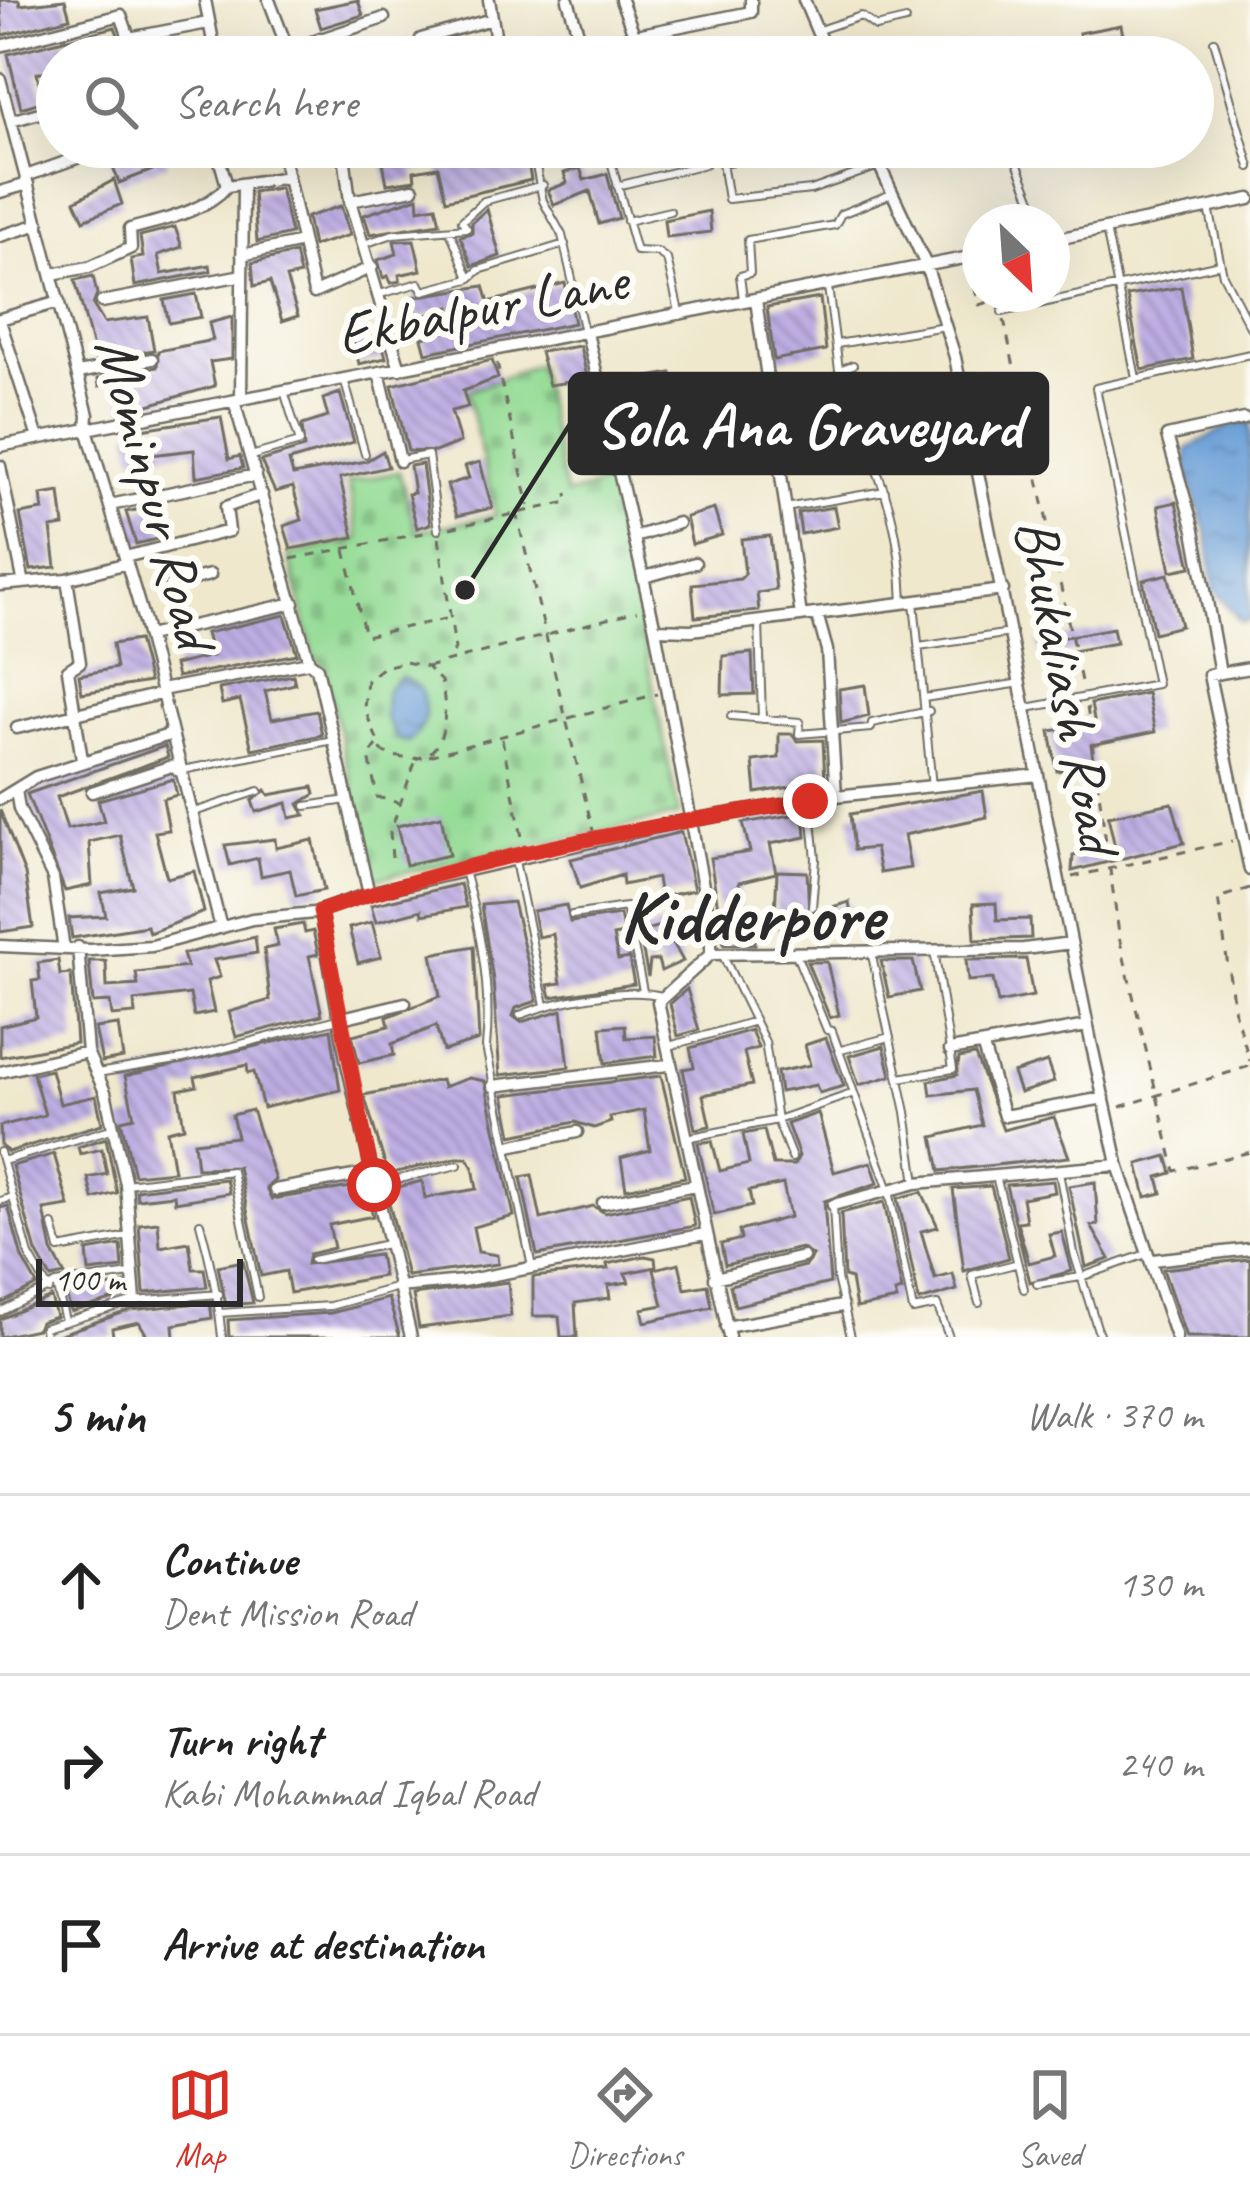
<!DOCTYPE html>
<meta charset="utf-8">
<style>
body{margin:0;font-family:Caveat,sans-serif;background:#f6f6f6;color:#222}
.compass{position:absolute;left:962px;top:204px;width:108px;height:108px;border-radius:50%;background:#fff;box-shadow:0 12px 48px #0002;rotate:155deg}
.scale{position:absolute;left:36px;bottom:30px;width:207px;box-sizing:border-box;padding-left:12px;border:6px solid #2b2b2b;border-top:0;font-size:33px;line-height:42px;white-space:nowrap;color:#2b2b2b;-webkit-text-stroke:9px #fdfcf7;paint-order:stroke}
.stop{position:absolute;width:36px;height:36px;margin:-27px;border:9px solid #d93025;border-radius:50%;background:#fff}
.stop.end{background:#d93025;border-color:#fff;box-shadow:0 3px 12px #0008}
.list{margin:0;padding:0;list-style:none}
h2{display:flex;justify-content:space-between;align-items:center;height:156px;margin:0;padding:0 48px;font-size:51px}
h2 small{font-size:39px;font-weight:400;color:#767676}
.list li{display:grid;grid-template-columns:78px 1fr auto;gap:36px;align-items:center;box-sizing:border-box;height:180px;padding:0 48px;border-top:3px solid #e0e0e0}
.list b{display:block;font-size:45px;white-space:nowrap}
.list p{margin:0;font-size:39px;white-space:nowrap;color:#767676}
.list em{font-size:39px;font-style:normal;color:#767676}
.icon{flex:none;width:66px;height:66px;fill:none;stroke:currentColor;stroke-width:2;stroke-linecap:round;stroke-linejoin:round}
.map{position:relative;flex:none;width:1250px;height:1337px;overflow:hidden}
.search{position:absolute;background:#fff;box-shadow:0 12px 48px #0002;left:36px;right:36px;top:36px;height:132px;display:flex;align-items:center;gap:30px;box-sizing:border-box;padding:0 42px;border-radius:66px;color:#767676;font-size:45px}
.sheet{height:696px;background:#fff}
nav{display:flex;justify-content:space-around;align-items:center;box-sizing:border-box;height:168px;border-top:3px solid #e0e0e0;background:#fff;font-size:33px;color:#767676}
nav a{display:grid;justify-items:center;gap:6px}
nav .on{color:#d93025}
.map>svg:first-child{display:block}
.cemetery{fill:url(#cemetery-stones);stroke:#608360;stroke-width:3}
.water{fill:url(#water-ripples);stroke:#4a6581;stroke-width:3}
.building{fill:url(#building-back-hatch)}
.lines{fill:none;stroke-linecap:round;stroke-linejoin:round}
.lane-casing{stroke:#706d64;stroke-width:10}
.street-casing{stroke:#706d64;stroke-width:15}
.path{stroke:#706d64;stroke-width:3;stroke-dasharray:9 9;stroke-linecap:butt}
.lane{stroke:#fff;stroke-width:6}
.street{stroke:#fff;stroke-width:10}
.route{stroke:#d93025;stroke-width:15}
.labels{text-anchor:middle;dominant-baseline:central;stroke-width:12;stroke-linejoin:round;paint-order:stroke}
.street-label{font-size:60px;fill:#2b2b2b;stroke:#fdfcf7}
.district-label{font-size:72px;font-weight:bold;fill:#2b2b2b;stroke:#fdfcf7}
.leader{fill:none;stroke:#2b2b2b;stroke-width:4.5}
.callout-dot{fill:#2b2b2b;stroke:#fdfcf7;stroke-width:4.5}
.callout{fill:#2b2b2b;stroke:#2b2b2b;stroke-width:4.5}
.callout-label{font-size:63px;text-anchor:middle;font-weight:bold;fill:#fff}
</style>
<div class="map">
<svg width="1250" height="1337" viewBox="0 0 1250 1337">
<defs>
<pattern id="cemetery-stones" width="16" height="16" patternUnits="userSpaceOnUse" patternTransform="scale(3)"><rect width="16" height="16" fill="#94db95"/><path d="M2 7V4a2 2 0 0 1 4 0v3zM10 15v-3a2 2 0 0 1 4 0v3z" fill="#80bc81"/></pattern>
<pattern id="water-ripples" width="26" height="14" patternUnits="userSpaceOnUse" patternTransform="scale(3)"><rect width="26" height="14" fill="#6a9fd7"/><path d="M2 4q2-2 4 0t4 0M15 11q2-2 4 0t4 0" fill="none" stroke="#5782af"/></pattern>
<pattern id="building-back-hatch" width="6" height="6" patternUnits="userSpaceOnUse" patternTransform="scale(3)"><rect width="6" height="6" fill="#bdaee3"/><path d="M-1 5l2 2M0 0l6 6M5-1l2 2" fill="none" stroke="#9a8eb8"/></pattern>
</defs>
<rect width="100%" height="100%" fill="#fdfcf7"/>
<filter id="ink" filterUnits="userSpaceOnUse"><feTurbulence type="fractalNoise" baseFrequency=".00833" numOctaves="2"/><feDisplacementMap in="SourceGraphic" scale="24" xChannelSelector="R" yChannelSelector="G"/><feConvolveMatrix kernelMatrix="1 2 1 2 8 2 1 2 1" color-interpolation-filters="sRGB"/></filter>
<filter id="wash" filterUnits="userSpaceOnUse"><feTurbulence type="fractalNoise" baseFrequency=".004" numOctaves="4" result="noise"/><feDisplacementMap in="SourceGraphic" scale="48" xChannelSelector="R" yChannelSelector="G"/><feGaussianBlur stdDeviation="2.7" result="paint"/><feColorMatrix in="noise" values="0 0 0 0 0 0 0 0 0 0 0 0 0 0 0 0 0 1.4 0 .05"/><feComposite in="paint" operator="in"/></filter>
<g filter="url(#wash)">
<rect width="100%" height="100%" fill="#efe8cd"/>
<path class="cemetery" d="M537 364 566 495 612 482 679 815 373 879 325 669 313 654 289 555 359 539 348 482 399 472 416 532 496 515 467 392Z"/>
<path class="water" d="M1250 421V620L1241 622 1214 589 1207 534 1186 472 1187 449 1228 426Z
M401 676 420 688C428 710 428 728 408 742L397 739 385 718 386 690Z"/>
<g id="blocks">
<path class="building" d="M0 0H19L20 5 65 0 70 18 3 35Z
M358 0 363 15 321 28 315 9Z
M1121 25 1127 57H1084L1079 33Z
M115 27 125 54 57 57V68L37 73 44 101 21 108 8 54Z
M118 147H132L137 159 165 152 168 164 119 183 109 157Z
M432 147H525L531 180 446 200 438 167 414 171 415 180 387 184 383 162 433 152Z
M580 168 584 180 607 174 619 218 599 224 590 191 554 205 548 190 567 183 564 173Z
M114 180 122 204 84 220 75 201Z
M280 188 291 234 257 242 253 192Z
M418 197 419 209 436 206 440 223 370 234 364 215Z
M341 206 350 235 313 246 307 217Z
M487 209 500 256 472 266 460 236 472 233V222Z
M709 211 711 232 666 237 664 220Z
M175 227 182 247 158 255 162 274 210 265 211 271 135 286 131 259 143 257 140 236Z
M414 240 421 270 399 275 400 281 391 283 388 276 383 278 378 260 397 254 394 241Z
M295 253 300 275 286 278 298 316 282 321 270 282 254 286 252 263Z
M93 276 97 294 93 305 104 323 148 317 154 350 96 360 75 280Z
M565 283 574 323 426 353 422 338 455 329 450 307 419 318 412 297 484 286 489 302Z
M1181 287 1193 359 1142 370 1127 296Z
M196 294 201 317 169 323 164 300Z
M820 298 826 350 774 360 767 307Z
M232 317V359L210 362 215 386 124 412 118 382 99 386 98 379 157 367 158 351 213 340 209 323Z
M379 332 386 358 359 364 353 338Z
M580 346 599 430 584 434 570 382 549 385 540 352Z
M492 360 498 378 463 391 468 407 451 411 460 442 435 452 408 451 392 385Z
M671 373 677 399 666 405 673 443 630 455 610 384Z
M340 393 354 442 289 461 293 475 366 461 383 451 388 467 340 478 354 537 291 549 284 526 302 520 293 487 275 492 261 461 304 448 302 425 328 417 323 399Z
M221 417 229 459 240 456 243 468 196 477 194 450 133 457 128 431Z
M480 462 492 508 457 516 447 485 469 478 465 466Z
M422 464 430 524 417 528 408 494 414 493 410 466Z
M60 492 64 526 51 528 56 567 31 570 20 514 43 510 41 495Z
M1176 502 1191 567 1171 571 1158 506Z
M156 506 166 537 136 544 126 512Z
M834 507 838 527 801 534 798 513Z
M714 509 722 535 692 544 686 517Z
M770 536 776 590 757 593 759 611 695 617 692 584 740 579 745 574 741 539Z
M1168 574 1181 626 1154 633 1143 580Z
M285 615 297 654 177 677 174 665 212 656 206 633Z
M1113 628 1116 643 1041 657 1038 642Z
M138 640 149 682 82 693 79 675 116 668 112 644Z
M752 653 754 694 722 695 723 656Z
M293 675 295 684 265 691 272 719 317 711 322 735 252 749 240 700 222 704 219 689Z
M865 685 869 716 841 723 839 689Z
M1147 693 1155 732 1091 745 1094 765 1057 771 1050 731 1095 725 1091 704Z
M779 734H792L798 741 823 740 825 781 756 793 753 761 779 758Z
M165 746 168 757 57 797 67 829 104 821 98 800 173 779 177 795 163 799 169 830 155 832 167 878 194 871 204 912 149 933 147 926 72 938 69 918 106 916 101 893 133 887 120 835 89 842 92 885 65 891 27 794Z
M313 787 315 794 299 804 305 815 290 818 287 803 256 812 252 801 266 790 269 795Z
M983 791 987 817 904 835 910 868 880 873 875 848 854 850 850 814Z
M1172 803 1184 843 1072 871 1073 856 1115 847 1108 816Z
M0 810 25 874 33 927 0 932Z
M804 813 806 837 770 844 776 873 739 882 741 932H755V944H724L710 858 750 852 743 823Z
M441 816 449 855 406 865 397 826Z
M681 832 694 890 660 897 657 878 623 885 622 875 580 888 571 859Z
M275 839 276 848 313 840 324 890 296 896 290 870 261 876 258 858 230 865 225 845Z
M777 871 807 872 809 914 849 902 852 922 764 927V915H775Z
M460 884 466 907 422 915 421 910 376 922 371 905Z
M513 902 537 1001 516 1008 513 1016 521 1022 562 1010 569 1067 500 1075 493 980 481 905Z
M996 903 997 920 1030 919 1031 938 975 940 973 904Z
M566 905 570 922 620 915 624 934 613 936 618 960 629 958 634 984 551 997 548 985 561 983 553 934 538 937 533 911Z
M372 922 381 957 358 963 349 928Z
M303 924 305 933 313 931 314 935 318 954 309 956 322 1015 236 1037 229 1012 270 1000 264 949 278 946 274 929Z
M663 925 683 961 661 971 658 960 650 961 648 977 639 932Z
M255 937 257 953 214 960 220 977 207 981 214 1012 194 1016 190 994 134 1001 135 1014 112 1016 110 1002 93 1003 89 961H106L107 987 138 985 136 973 187 967 183 954Z
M474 946 479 1040 443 1051 436 1026 392 1044 394 1055 359 1063 352 1035 389 1026 387 1017 440 996 432 954Z
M1026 959 1033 996 998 1003 993 979 968 981 966 960Z
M58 960 60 975 71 974 76 1043 0 1057V1026L36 1017 32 981 40 980 38 963Z
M881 961H913L920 991 889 997Z
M807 962H827L839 1015 830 1018Z
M687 989 699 1030 678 1036 670 1004Z
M118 1025 123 1058 102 1062 95 1028Z
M625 1025 626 1038 655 1036 657 1056 605 1063 601 1027Z
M331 1029 340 1090 263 1108 254 1072 248 1073 247 1065 195 1077 197 1086 178 1090 184 1127 167 1131 174 1171 134 1175 121 1120 134 1117 125 1076Z
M751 1030 758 1048 744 1052 752 1085 703 1095 710 1126 695 1129 683 1069 694 1067 690 1048Z
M826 1038 844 1086 819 1093 816 1085 780 1092 777 1072 810 1065 805 1045Z
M884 1046 891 1076 859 1085 849 1056Z
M975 1055 1003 1130 1054 1117 1069 1157 940 1171 933 1137 982 1125 973 1090 931 1095 929 1081 957 1075 959 1058Z
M1047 1062 1054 1082 1020 1093 1013 1073Z
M51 1070 60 1104 96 1096 102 1124 8 1152 1 1145 0 1126 45 1115 33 1074Z
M661 1076 685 1177 626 1189 621 1158 650 1150 644 1110 610 1117 611 1122 594 1128 575 1122 512 1135 504 1095Z
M469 1078 485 1081 514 1216 473 1227 478 1252 497 1255 498 1264 407 1276 386 1190 422 1181 425 1198 477 1189 473 1167 467 1158H457L388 1174 364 1095 441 1080 443 1087Z
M252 1110 275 1180 266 1188 271 1199 365 1185 373 1216 329 1225 334 1248 309 1254 307 1264 379 1255 383 1276 290 1293 286 1271 261 1276 238 1167 197 1168 194 1142 237 1137 232 1115Z
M818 1113 834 1172 871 1162 878 1183 824 1201 830 1283 735 1306 730 1285 805 1266 813 1256 801 1248 725 1265 721 1244 741 1239 739 1231 790 1217 783 1184 749 1191 752 1206 714 1215 698 1143 712 1141 720 1171 749 1164 743 1134 764 1130 773 1165H794L799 1156 787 1124Z
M106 1138 117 1193 93 1199 88 1178 107 1174 102 1149 80 1154 78 1147Z
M54 1154 69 1206 44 1210 52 1251 65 1275 51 1278 36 1252 12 1166Z
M1167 1156 1172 1173 1158 1177 1162 1193 1146 1197 1138 1164Z
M532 1175 541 1219 593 1206 605 1213 689 1196 695 1226 537 1255 521 1177Z
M226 1179 229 1193 175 1202 174 1195 137 1199 136 1190Z
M1053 1181 1055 1192 1022 1198 1026 1221 1017 1222 1029 1263 1055 1256 1049 1234 1062 1232 1072 1271 1030 1282 1006 1185Z
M1095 1182 1098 1225 1091 1226 1110 1259 1086 1267 1069 1186Z
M991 1186 1009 1258 964 1271 953 1189Z
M922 1192 938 1227 921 1231 935 1279 953 1274 957 1290 919 1301 898 1198Z
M884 1202 902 1291 895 1293 897 1300 856 1308 851 1279 844 1277 841 1213Z
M8 1206 22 1258 37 1285 0 1304V1208Z
M158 1222 160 1247 189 1242 193 1269H204L207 1287 144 1293 139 1224Z
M121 1245 123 1268 89 1272 87 1251Z
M645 1256 655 1258 656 1267 625 1273 629 1282 608 1285 610 1298 575 1303 577 1337H561L559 1316H533V1277L608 1269 607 1264Z
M1250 1259V1337H1186L1163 1269Z
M243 1261 253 1303 226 1305 218 1266Z
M679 1263 685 1289 708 1285 712 1307 645 1322 642 1309 663 1305 654 1269Z
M508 1282 511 1316 419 1328 413 1295Z
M124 1283 125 1296 71 1312 65 1290 72 1295Z
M51 1297 56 1317 40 1322 37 1329 0 1337V1319Z
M388 1298 400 1337H229L228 1320 331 1313Z
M210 1302 212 1318 173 1325 174 1337H148L139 1322 112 1328 113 1337H52L131 1310Z"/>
</g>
</g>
<g filter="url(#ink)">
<use href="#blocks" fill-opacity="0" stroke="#706d64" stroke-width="3"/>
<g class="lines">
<g class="lane-casing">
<path id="lane" d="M816 31 861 16 876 27 906 20
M655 32 658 57
M1214 41 1250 167
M806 57 826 52
M532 147 543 201 562 235 584 332
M607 147 636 251 657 252 667 259 680 316
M730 147 733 161 722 163 728 199 811 190 879 166
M1014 155 1041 222
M617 186 705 164
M1209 208 1223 275 1250 327
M627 221 670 211
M1106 229 1136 378
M450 231 469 278
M364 244 393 234 467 228 462 221 484 201 543 185
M828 287 839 370 853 365
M380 294 419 283 423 291 469 279 479 270 565 244
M743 299 740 276 750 273 748 240 835 225 841 214 891 194
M1002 312 1220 264
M837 344 945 326
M344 379 365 454
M673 405 682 447
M860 434 967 410
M779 440 857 429C888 485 901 539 903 603
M251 456 300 442 284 391
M401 460 428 455 438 530
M876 464 971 439
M620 466 709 441
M785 508 885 491
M914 602 932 787
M759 622 762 719
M919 647 1010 633
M924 698 1021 683
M1027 708 1157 684 1096 388 1250 354
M731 716 800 722 799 734 871 728 872 723 929 711
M183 770 333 740
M810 801 816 859 812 907
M306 806 347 800
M194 812 259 791
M515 861 545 1005
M464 871C480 927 492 989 486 1047L532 1267
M572 915 626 907 643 991
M871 951 906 1112 916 1183
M795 952 827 1030 832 1031 854 1093
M722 954 765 1042 777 1120 792 1158
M520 1015C555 1001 626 986 662 996
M666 1047 755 1021
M841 1050 890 1037
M97 1073 183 1059 338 1019
M899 1078 953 1069 934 950
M687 1138 777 1120 854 1093 889 1190 913 1310 937 1305 949 1337
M0 1152 29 1255 49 1290
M3 1161 111 1129
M1059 1172 1074 1253 1100 1337
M997 1180 1024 1289
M126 1184 232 1171 258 1297
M378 1184 458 1165
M0 1201 12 1197
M833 1205 837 1278 851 1337
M200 1223C211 1262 218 1297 222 1337
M53 1225 59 1249 129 1236
M313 1260 387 1244
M56 1284 65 1321
M1037 1284 1081 1277 1149 1253
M979 1303 972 1275 1015 1264
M0 1312 56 1284 131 1274
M219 1313 330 1306 398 1287
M45 1337 44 1328 135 1301 219 1294"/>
</g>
<g class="street-casing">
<path id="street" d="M205 0 216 57
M269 0 288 50
M489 0 499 57
M621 0 633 32
M804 0 828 57
M579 36 592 44 751 12V0
M129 38 208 23
M320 38 324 57
M0 46 121 15 136 57
M498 55 579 36 568 0
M266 57 384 18
M426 57 421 39 492 19
M0 79 88 415 87 429 143 618 221 928
M11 121 57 108
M216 147 227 186
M281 147 314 293 372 267
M343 147 350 201 400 369
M871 147 926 265 955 357 1091 1042 1119 1168 1176 1337
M26 176 108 147
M0 192 28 184
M350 201 413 189
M0 236 39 224
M1052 240 1250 199
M242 255 302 242
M52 274 89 267 131 248 130 229C162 220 205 212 227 186L288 177
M756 300 801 616
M102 302 242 275
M0 319 59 302
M0 321 38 438
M587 333 655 629 711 929V954L658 1002 729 1337
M379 372 400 461
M78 373 152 359
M241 400 243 185
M234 401 309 662 317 668 369 894
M0 446 980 255
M0 466 23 579
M110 505 256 475
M635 537 678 523
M125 557 229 531 226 507 262 494
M644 577 695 563
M67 579 80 662 68 670 82 760
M0 585 67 579 127 563
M817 614 827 650 836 796
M655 629 691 630 1003 590
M181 630 170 585 210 575
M148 636 294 603
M1250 668 1209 675 1250 870
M1220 673 1194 530 1167 436 1244 419
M161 690 309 662
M17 728 160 694
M16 790 19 809 53 878 64 949
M92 792 172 766 179 771
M0 799 36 777 172 734
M320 911 347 1064 411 1337
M0 946 91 950 152 946 252 919 314 913 373 892 668 824 836 796 1038 775
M78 947 87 1052 105 1092 126 1184 135 1301
M711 954 1024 949 1071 943
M338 1019 405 1003
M983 1047 1004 1116 1104 1098
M950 1050 1087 1026
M0 1072 87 1052
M493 1086 668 1065
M509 1146 577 1132
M275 1190 371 1173
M603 1203 695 1185
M833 1205 916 1183 1118 1165
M1153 1260 1250 1249
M715 1278 803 1257
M398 1287 463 1281 705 1234
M726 1327 842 1306"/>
</g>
<path class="path" d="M970 270 979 305 1000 299 1001 305
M1004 320 1082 686
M497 363 529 506
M516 512 593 831
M450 528 568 502 567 493
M439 538 455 649 451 658
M345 550 365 636 450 618
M291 559 429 532
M406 662 427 667 441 681C452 729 440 778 382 751L364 708 367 680 383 667Z
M427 667 637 611
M1087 707 1120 941 1175 1171 1250 1152
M502 739 524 847
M377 745 369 756 377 797 399 803
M429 756 657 694
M392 858 390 832 417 757
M1072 877 1232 841
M1250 888 1218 898 1235 1014 1250 1061
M1120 1107 1250 1066"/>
<use href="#lane" class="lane"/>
<use href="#street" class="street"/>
</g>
</g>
<g class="lines" filter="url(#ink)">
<path class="route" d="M374 1185 320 911C476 856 646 826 810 801"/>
</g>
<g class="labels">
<g class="street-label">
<text transform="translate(482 307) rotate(-11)">Ekbalpur Lane</text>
<text transform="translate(156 492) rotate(75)">Mominpur Road</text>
<text transform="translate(1068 685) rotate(79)">Bhukaliash Road</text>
</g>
<g class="district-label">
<text x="751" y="916">Kidderpore</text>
</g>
</g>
<path class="leader" d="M465 590L570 424"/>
<circle class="callout-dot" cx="465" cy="590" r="12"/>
<rect class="callout" x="570" y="374" width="477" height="99" rx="12"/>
<g class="callout-label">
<text x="808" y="446">Sola Ana Graveyard</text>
</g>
</svg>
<svg class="compass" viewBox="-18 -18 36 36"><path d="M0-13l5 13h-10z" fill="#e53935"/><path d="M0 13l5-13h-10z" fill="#767676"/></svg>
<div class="scale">100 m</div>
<div class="stop" style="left:374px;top:1185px"></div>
<div class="stop end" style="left:810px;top:801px"></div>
<div class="search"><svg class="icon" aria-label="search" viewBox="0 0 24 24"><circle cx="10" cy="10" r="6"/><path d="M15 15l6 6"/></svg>Search here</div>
</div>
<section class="sheet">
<h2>5 min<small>Walk · 370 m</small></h2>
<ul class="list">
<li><svg class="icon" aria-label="ahead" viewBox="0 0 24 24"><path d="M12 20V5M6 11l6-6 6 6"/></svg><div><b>Continue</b><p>Dent Mission Road</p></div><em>130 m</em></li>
<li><svg class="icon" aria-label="right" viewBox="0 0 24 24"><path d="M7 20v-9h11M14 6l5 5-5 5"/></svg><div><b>Turn right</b><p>Kabi Mohammad Iqbal Road</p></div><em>240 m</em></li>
<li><svg class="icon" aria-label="arrive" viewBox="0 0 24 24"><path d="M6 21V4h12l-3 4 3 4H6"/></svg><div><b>Arrive at destination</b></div></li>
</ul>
</section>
<nav>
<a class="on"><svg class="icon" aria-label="map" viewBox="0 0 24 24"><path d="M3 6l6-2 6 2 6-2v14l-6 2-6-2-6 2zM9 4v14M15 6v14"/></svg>Map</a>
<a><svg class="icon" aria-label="directions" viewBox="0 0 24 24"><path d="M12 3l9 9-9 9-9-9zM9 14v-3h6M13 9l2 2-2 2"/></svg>Directions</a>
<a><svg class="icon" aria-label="saved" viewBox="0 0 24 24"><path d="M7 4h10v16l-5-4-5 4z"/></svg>Saved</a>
</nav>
